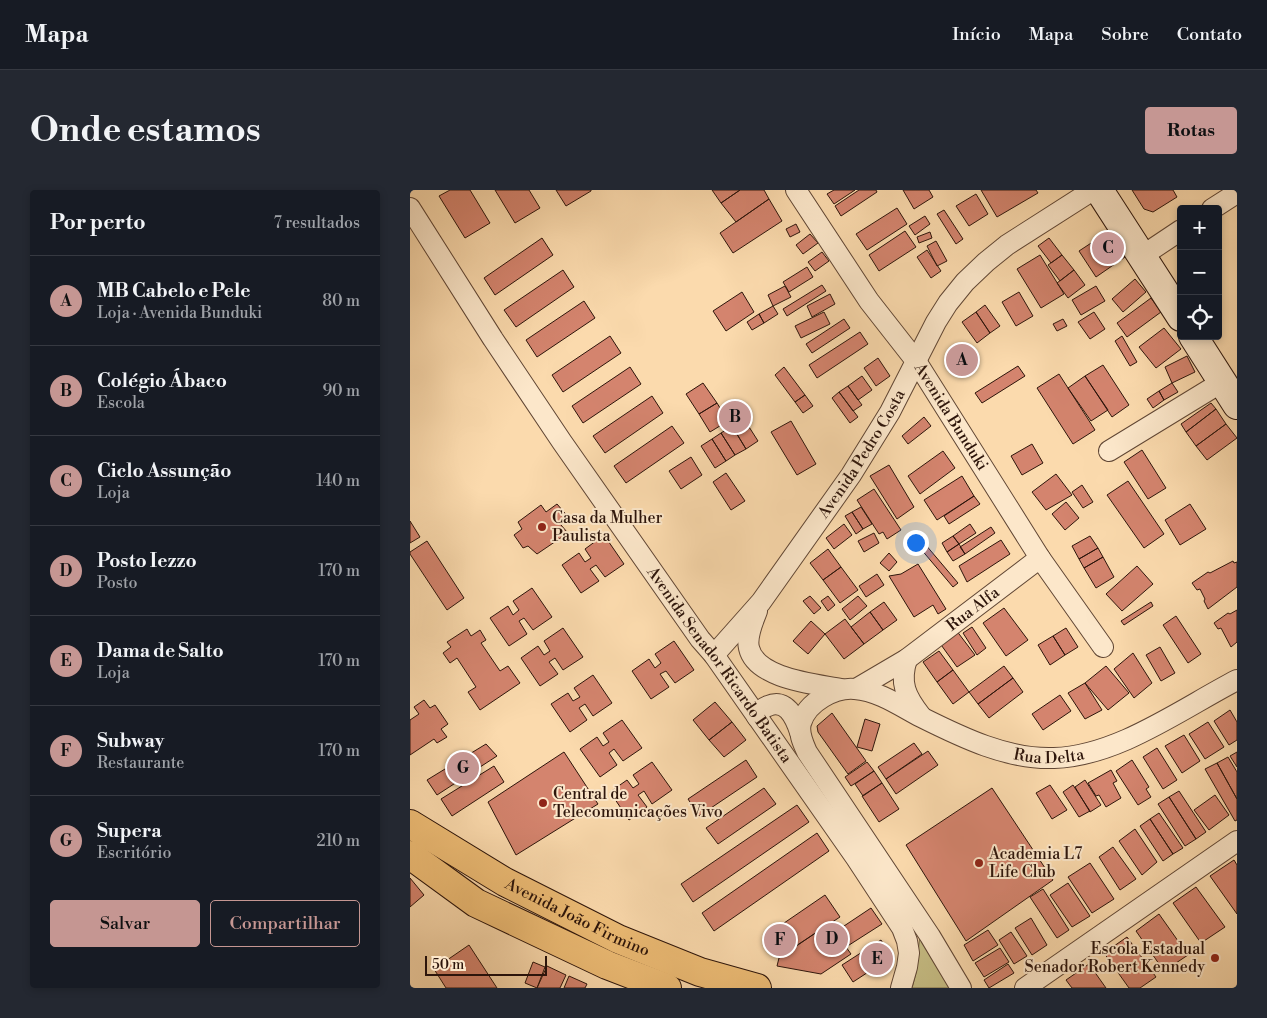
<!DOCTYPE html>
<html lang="pt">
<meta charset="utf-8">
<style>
body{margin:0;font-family:"Libre Bodoni",serif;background:#242831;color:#f1f3f6}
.controls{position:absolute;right:15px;top:15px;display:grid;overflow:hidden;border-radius:5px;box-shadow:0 2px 8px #0003}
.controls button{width:45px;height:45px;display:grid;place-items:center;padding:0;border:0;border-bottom:1px solid #363941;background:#171b24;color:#f1f3f6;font:25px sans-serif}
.scale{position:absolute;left:15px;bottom:12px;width:122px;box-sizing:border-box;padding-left:5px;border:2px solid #2d150b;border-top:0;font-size:14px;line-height:18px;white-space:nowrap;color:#2d150b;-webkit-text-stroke:4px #fce7ca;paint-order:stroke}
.you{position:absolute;left:505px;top:352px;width:18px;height:18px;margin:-12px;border:4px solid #fff;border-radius:50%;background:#1a73e8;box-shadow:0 0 0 8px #1a73e833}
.badge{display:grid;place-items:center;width:32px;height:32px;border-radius:50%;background:#c59692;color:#111;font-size:16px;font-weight:700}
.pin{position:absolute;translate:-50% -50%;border:2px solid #fff;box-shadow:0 1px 5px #0006}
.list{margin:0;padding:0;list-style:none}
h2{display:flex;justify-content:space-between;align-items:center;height:65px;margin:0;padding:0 20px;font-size:21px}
h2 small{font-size:16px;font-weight:400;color:#9ea1a6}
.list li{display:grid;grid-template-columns:32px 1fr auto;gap:15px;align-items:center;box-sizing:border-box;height:90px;padding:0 20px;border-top:1px solid #363941}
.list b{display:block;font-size:19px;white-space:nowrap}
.list p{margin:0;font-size:16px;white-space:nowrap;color:#9ea1a6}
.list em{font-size:16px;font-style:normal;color:#9ea1a6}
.actions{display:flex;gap:10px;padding:15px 20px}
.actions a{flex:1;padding:11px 0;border:1px solid #c59692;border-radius:5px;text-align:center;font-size:18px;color:#c59692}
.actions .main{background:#c59692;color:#111}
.icon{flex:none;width:28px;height:28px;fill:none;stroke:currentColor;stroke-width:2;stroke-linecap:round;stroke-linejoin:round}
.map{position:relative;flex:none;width:827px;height:798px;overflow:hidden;border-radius:5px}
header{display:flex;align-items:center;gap:30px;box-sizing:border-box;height:70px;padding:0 25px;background:#171b24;border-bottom:1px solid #363941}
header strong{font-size:24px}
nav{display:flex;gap:28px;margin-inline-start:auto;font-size:18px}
.intro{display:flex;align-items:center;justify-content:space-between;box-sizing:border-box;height:120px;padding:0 30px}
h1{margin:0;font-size:35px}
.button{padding:12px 22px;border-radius:5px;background:#c59692;color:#111;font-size:18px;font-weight:700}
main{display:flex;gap:30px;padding:0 30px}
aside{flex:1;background:#171b24;border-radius:5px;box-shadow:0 2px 8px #0003}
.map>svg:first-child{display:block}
.green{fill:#c6bd84;stroke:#7a6948}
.building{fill:#d4846e;stroke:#2d150b}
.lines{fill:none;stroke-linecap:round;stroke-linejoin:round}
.street-casing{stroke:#604634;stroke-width:22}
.secondary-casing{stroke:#2d150b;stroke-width:30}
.primary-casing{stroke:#2d150b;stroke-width:30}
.street{stroke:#fce7ca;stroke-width:20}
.secondary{stroke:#fce7ca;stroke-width:28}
.primary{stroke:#eebd76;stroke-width:28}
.poi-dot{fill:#8f2418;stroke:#fce7ca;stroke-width:2}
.labels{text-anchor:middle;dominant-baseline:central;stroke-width:4;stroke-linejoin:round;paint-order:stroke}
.street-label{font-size:16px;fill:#2d150b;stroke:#fce7ca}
.poi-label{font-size:16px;fill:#2d150b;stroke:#fce7ca;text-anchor:start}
</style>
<header>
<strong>Mapa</strong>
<nav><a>Início</a><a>Mapa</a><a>Sobre</a><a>Contato</a></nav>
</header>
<div class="intro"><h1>Onde estamos</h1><a class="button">Rotas</a></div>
<main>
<aside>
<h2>Por perto<small>7 resultados</small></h2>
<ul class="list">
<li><span class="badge">A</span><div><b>MB Cabelo e Pele</b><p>Loja · Avenida Bunduki</p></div><em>80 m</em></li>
<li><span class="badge">B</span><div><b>Colégio Ábaco</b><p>Escola</p></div><em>90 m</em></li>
<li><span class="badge">C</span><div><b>Ciclo Assunção</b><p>Loja</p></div><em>140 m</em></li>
<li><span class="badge">D</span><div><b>Posto Iezzo</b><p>Posto</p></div><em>170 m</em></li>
<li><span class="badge">E</span><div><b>Dama de Salto</b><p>Loja</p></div><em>170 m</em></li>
<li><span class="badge">F</span><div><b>Subway</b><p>Restaurante</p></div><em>170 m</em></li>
<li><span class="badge">G</span><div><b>Supera</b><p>Escritório</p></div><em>210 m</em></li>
</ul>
<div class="actions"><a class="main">Salvar</a><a>Compartilhar</a></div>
</aside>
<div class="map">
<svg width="827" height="798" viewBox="0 0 827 798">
<rect width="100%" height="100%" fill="#fbdaad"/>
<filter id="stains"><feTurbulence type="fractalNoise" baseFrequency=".004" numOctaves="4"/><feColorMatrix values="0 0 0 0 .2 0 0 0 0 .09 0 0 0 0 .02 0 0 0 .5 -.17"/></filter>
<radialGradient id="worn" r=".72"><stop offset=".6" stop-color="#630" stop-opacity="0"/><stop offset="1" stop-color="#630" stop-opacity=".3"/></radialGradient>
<path class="green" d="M510 744 541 798H502L506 783Z"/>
<path class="building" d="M40 0H60L80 33 55 48 29 6Z
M85 0H119L130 18 105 33Z
M146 0H181V1L156 16Z
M302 0H330L311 13Z
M330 0H354L359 9 326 32 311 13Z
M424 0H445L424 14 417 4Z
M449 0H466L467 2 431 26 425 16Z
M493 0H519L523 7 504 19Z
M571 0H626L628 3 587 27Z
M722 0H763L767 7 743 22 734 19Z
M566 4 578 24 559 36 546 16Z
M359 9 372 31 323 63 310 43Z
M487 18 497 34 457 60 446 44Z
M534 20 553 49 546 54 527 24Z
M515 26 520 34 505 45 499 36Z
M386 34 390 42 380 47 376 39Z
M495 41 506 57 469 81 459 65Z
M520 42 522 48 509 53 507 47Z
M698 42 715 67 686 87 669 61Z
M400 44 408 53 393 64 386 55Z
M132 48 143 65 85 105 74 88Z
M639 48 652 65 641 73 628 56Z
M526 51 537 71 527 76 517 56Z
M517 60 531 81 521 88 507 67Z
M412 62 419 71 405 81 398 72Z
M630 65 654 104 631 118 607 79Z
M652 65 664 80 650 91 638 75Z
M397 77 403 87 379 102 373 92Z
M153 80 164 97 106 137 94 120Z
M664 80 675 95 658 108 647 93Z
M725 89 736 102 713 122 702 109Z
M412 95 416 101 377 126 373 119Z
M375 96 381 107 363 116 358 105Z
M686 96 695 111 671 125 662 110Z
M332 102 344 122 316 141 303 121Z
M609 102 623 126 606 136 592 112Z
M420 104 425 114 402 127 397 116Z
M741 108 751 122 717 147 707 133Z
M174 111 185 128 127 167 116 150Z
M575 115 590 136 580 143 566 122Z
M363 116 368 124 354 133 349 124Z
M414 122 420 134 391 148 385 136Z
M566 122 580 143 567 153 552 132Z
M684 122 695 139 680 149 668 132Z
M349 124 354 133 342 140 337 132Z
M434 129 440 138 402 163 396 154Z
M653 129 657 136 647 141 643 134Z
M754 138 771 159 746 178 729 157Z
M450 142 458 154 407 188 399 175Z
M200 146 211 163 153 202 142 185Z
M712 146 727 172 720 176 705 151Z
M553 156 565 175 550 183 539 165Z
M777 166 785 182 762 193 755 177Z
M468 168 480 186 466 196 454 178Z
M693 175 719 215 702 227 675 186Z
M608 176 615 186 572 213 565 203Z
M220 177 231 194 173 233 162 216Z
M374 177 395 205 385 212 365 185Z
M649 184 685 240 663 254 627 198Z
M452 186 462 200 448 210 438 196Z
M675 186 698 220 681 231 658 198Z
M293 193 307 213 289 224 276 204Z
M762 193 768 202 754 210 749 201Z
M438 196 452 215 443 221 429 202Z
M749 201 754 210 743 218 737 209Z
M429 202 448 227 440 233 422 208Z
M395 205 403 216 393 223 385 212Z
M242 206 253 223 195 263 183 246Z
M307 213 318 231 300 242 289 224Z
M801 213 806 219 776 242 771 234Z
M806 219 816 234 786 256 776 242Z
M514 227 521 236 498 254 492 246Z
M334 229 348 251 336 259 322 236Z
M381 231 406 274 387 285 361 242Z
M816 234 827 248 797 270 786 256Z
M262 236 274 253 216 293 204 276Z
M322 236 336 259 325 265 311 243Z
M311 243 325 265 316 271 302 249Z
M302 249 316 271 305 278 291 256Z
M622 254 633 273 612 285 601 266Z
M732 260 756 298 738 309 714 272Z
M533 261 545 278 510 304 498 286Z
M281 267 292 285 271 299 259 281Z
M479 275 504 317 487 329 460 286Z
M316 283 335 311 321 320 303 292Z
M646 284 662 305 636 320 622 302Z
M552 286 564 306 527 330 514 310Z
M718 291 754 344 734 358 697 305Z
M672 295 683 312 673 318 662 302Z
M464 299 491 340 477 349 473 342 469 344 447 310Z
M564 306 570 314 539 334 534 326Z
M656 312 669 328 655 340 642 324Z
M147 314 160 329 151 335 157 342 155 345 127 364 118 356 113 358 104 345 112 339 108 332 131 315 136 322Z
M780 314 796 339 770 355 755 330Z
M451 317 462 334 453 339 442 322Z
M442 322 453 339 446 344 435 326Z
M0 331 10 347 0 353Z
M434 334 442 345 424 359 416 348Z
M560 334 566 343 549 354 543 346Z
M581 337 585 343 555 364 550 357Z
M509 341 513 347 505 352 501 346Z
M464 343 469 353 454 362 448 351Z
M194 345 214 374 195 387 186 375 180 379 189 391 171 403 152 375 169 363 175 372 181 368 175 359Z
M543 346 549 354 537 362 532 353Z
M680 346 688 358 669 369 662 356Z
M591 350 600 364 557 392 549 376Z
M17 351 54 408 37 420 0 364V362Z
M515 354 548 393 543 397 510 358Z
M549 354 555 364 543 371 537 362Z
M688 358 693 367 674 378 669 369Z
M418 359 431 377 413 390 400 373Z
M479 363 487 372 479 381 470 373Z
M693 367 704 387 686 398 674 378Z
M823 371 824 373 827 372V397L798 419 794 411 795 409 790 399 787 400 782 393 798 382 800 383Z
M508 374 536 419 528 424 523 415 504 427 479 386 491 384Z
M727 376 743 394 712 421 696 404Z
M431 377 448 400 430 413 413 390Z
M467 384 474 395 456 407 449 396Z
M122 398 142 427 123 440 114 428 109 431 117 444 99 456 80 428 98 416 103 425 109 420 103 411Z
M400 406 411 418 404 424 393 411Z
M418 406 425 415 418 421 411 411Z
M448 406 457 416 440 430 432 419Z
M474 412 487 430 473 440 460 422Z
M741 412 743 416 714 435 711 431Z
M594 418 618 450 596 466 573 433Z
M827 420V452L821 457 811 438 808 439 804 433 818 423 820 424Z
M460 422 473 440 454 454 441 437Z
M766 426 791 464 778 473 753 435Z
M435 429 454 454 434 469 415 444Z
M401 431 415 444 398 464 383 451Z
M562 437 576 458 567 465 553 443Z
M153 438 173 467 153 480 145 468 139 472 148 484 130 496 111 468 128 456 134 465 140 461 134 451Z
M656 438 668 457 655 465 643 446Z
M57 439 61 446 70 440 76 450 71 453 90 481 98 476 110 493 70 520 58 502 66 497 47 468 40 473 33 463 41 457 37 452Z
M546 440 565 465 547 477 529 452Z
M643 446 655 465 640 475 628 455Z
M264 451 284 480 265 493 256 481 250 484 259 497 241 509 222 481 239 469 245 478 251 473 245 464Z
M750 457 765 483 751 491 736 465Z
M529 461 543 480 527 492 513 472Z
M723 463 742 493 724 508 704 479Z
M594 476 603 488 568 514 559 502Z
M696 476 719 503 698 520 675 493Z
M543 480 559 502 543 514 527 492Z
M183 485 202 513 183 526 175 514 169 518 177 530 160 542 141 514 158 503 163 511 170 507 164 498Z
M603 488 613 502 579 528 568 514Z
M675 493 692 520 675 529 658 503Z
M650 505 661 521 633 540 622 524Z
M14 510 20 518 25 515 38 534 31 539 37 547 27 553 24 549 0 565V530L9 524 4 517Z
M305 512 322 532 299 550 283 530Z
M820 520 827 532V550L819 555 804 531Z
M422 523 456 571 438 584 408 542 407 536Z
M455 529 470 534 462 561 447 557Z
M212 530 232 558 213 571 204 559 199 563 207 575 190 587 170 559 187 547 193 556 199 552 193 543Z
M322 532 336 550 314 567 299 550Z
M798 532 814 557 795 569 779 544Z
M774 545 790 571 772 583 755 556Z
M504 553 512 564 476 589 468 577Z
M76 554 87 566 27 605 17 590Z
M747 558 767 590 753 599 733 567Z
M518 561 528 575 486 604 476 589Z
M154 562 188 614 106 665 78 612Z
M827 562V577L820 566Z
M818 567 827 582V609L807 573Z
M336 570 347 587 289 626 278 609Z
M722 570 739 597 736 599 741 607 728 615 706 581Z
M242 572 262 600 242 614 234 601 228 605 237 617 219 630 200 602 217 590 223 598 229 594 223 585Z
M457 572 464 581 441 596 435 587Z
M807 573 827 609V630L825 631 795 579Z
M84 576 94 592 42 626 31 609Z
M701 580 707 591 703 593 711 608 696 617 689 605 686 606 678 593Z
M464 581 472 593 453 606 445 594Z
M675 590 691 615 680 622 665 597Z
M472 593 489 619 469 632 452 606Z
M640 595 657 620 642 629 626 603Z
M663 595 680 621 669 627 653 602Z
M354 598 366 614 308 654 296 638Z
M582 598 643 690 556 751 496 655Z
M769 601 796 642 786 649 759 607Z
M805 605 819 625 799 640 784 620Z
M759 607 786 649 775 656 748 614Z
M387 615 399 632 283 712 271 694Z
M749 623 773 658 763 664 740 629Z
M740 629 763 664 753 671 730 636Z
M725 639 747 672 732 685 709 651Z
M407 643 419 661 304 741 292 723Z
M703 657 726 689 710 700 689 667Z
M824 670 827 675V724L800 686Z
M680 673 704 709 682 723 658 687Z
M0 688 14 705 0 717Z
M658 693 680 726 662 737 640 705Z
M786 697 815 737 791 753 763 713Z
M633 699 659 740 647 748 620 707Z
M415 705 430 727 372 765 358 744Z
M461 718 472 734 436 757 441 764 411 784 367 776 369 768 420 733 425 742Z
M749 724 778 765 754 781 726 741Z
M621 728 637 755 622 765 605 738Z
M578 740 588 755 563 771 554 755Z
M601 742 617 766 604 774 589 750Z
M717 747 746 787 730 798H719L694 763Z
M471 750 478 762 469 775 443 792 432 775Z
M59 755 87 798H36L24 779Z
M590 758 599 772 574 787 565 773Z
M123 772 135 777 127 798 115 793Z
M598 774 604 783 579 798 574 790Z
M679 774 696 798H662L656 790Z
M137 776 156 785 150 798H127Z
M159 786 177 794 175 798H154Z"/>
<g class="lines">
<g class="street-casing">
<g id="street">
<path id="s1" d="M386 0 459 111 506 171 630 368 693 457"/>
<path id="s2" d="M0 18 83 149 152 252 290 449 304 465 446 668 492 738 497 751 499 763 497 777 491 798"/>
<path d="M802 19 827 3"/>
<path d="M732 66 771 40"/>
<path d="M699 261 812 192"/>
<path d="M347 421C343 432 336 446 339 458 346 489 406 494 431 499"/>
<path id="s3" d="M304 465 351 412 441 285 480 222 526 132 538 113 555 92 576 72 597 55 683 0"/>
<path d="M497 469C489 493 496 507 511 526"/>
<path id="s4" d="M446 499 497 469 630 368"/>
<path d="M347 527C349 522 352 518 358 516 376 508 385 527 390 542"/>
<path id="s5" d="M551 798 520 746 397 562C393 553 388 543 391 533 397 512 425 497 445 499 469 501 490 516 511 527 551 547 598 570 644 568 708 566 771 519 827 490"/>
<path d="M615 798 827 651"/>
</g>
</g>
<g class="secondary-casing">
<path id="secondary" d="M689 0 771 127
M783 146 827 215"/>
</g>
<g class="primary-casing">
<g id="primary">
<path id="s6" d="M0 634 95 692 208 749 290 782 347 798"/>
<path d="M0 665 66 713 197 775 257 798"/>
</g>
</g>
<use href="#street" class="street"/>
<use href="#secondary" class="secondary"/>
<use href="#primary" class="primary"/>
</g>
<g class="poi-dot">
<circle cx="132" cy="337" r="5"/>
<circle cx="133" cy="613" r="5"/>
<circle cx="569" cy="673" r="5"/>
<circle cx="805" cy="768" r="5"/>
</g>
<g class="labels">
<g class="street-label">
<text stroke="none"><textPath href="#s1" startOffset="275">Avenida Bunduki</textPath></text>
<text stroke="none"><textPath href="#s3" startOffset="250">Avenida Pedro Costa</textPath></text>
<text stroke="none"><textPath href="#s4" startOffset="142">Rua Alfa</textPath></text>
<text stroke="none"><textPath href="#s2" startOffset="552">Avenida Senador Ricardo Batista</textPath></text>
<text stroke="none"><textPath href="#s5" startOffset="588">Rua Delta</textPath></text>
<text stroke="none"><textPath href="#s6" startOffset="192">Avenida João Firmino</textPath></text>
</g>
<g class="poi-label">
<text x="142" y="328">Casa da Mulher<tspan x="142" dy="18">Paulista</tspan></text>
<text x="143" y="604">Central de<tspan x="143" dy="18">Telecomunicações Vivo</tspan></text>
<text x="579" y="664">Academia L7<tspan x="579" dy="18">Life Club</tspan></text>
<text x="795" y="759" text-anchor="end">Escola Estadual<tspan x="795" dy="18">Senador Robert Kennedy</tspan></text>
</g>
</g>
<rect width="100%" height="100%" filter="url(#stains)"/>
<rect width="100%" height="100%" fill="url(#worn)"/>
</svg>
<div class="controls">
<button>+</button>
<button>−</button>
<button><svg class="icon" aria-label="locate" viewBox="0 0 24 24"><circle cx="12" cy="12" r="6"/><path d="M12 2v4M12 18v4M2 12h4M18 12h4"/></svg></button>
</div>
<div class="scale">50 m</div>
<div class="you"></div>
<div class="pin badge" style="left:552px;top:170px">A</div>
<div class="pin badge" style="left:325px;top:227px">B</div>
<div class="pin badge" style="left:698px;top:58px">C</div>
<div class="pin badge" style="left:422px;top:749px">D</div>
<div class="pin badge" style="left:467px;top:769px">E</div>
<div class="pin badge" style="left:370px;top:750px">F</div>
<div class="pin badge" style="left:53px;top:578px">G</div>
</div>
</main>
